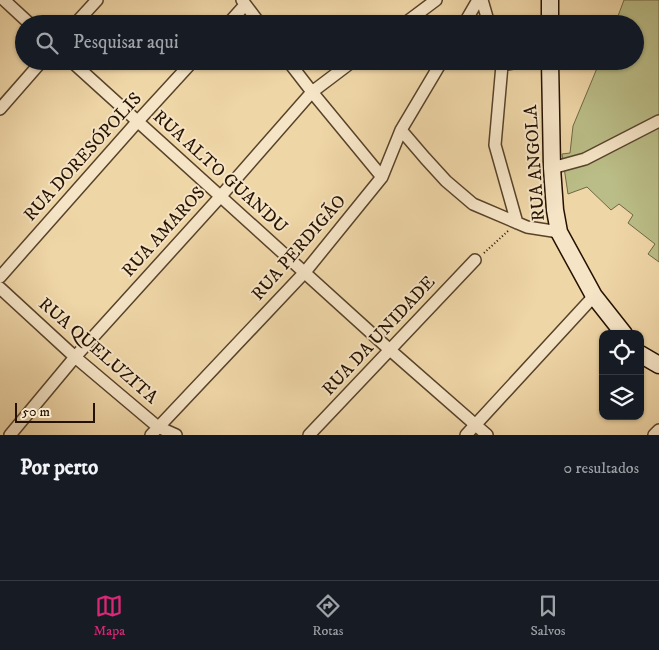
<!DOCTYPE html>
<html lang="pt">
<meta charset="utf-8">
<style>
body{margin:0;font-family:"IM FELL DW Pica",serif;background:#20242c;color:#f1f3f6}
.controls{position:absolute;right:15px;bottom:15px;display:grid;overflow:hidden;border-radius:10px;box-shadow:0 1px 4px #0004}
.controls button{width:45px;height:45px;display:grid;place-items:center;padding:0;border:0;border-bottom:1px solid #363941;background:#171b24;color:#f1f3f6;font:25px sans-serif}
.scale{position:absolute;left:15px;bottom:12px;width:80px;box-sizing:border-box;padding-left:5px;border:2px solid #241100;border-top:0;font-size:14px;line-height:18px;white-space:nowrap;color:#241100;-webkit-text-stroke:4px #f5e4c6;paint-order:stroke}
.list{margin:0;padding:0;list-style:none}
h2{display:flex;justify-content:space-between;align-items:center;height:65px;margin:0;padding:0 20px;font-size:21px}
h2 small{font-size:16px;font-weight:400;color:#9ea1a6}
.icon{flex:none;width:28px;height:28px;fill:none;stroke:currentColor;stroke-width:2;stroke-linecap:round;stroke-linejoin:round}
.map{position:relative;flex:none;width:659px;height:435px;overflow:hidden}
.search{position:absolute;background:#171b24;box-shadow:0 1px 4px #0004;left:15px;right:15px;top:15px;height:55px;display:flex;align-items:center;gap:12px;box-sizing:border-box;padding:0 18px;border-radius:28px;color:#9ea1a6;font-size:19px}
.sheet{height:145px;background:#171b24}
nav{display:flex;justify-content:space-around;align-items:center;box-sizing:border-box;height:70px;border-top:1px solid #363941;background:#171b24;font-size:14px;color:#9ea1a6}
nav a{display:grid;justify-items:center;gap:2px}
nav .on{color:#db2777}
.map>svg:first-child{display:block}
.green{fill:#babd87;stroke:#6f6744}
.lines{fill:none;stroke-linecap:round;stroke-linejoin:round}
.street-casing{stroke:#57422a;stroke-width:14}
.secondary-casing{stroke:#241100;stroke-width:19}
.path{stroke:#241100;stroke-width:2;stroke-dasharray:1 2.5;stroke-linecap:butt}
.street{stroke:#f5e4c6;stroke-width:11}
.secondary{stroke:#f5e4c6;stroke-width:16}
.labels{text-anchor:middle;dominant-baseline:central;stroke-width:4;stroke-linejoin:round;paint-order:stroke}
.street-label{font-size:18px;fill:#241100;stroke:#f5e4c6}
</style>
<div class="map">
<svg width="659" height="435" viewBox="0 0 659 435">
<rect width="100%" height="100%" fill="#efd6a7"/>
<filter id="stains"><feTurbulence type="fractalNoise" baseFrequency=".004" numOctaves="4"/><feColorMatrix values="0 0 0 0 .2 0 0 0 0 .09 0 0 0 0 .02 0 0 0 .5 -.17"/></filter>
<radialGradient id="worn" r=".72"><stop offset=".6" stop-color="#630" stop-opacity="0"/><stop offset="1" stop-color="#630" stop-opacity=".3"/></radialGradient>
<path class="green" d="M624 0H659V262L648 254 655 244 628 223 633 215 619 204 611 210 587 187 568 194 562 154 570 153 573 126 600 61H635V24H615Z"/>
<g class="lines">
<g class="street-casing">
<path id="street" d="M4 0 30 24
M242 0 260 24
M482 0 489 24
M75 24 97 0
M228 24 245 5
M404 24 436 0
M464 24 478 0
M71 61 390 350 487 435
M288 61 312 92 382 177
M501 61 502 65 495 145 517 223
M502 65 524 61
M0 109 42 61
M401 130 425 158 446 181 473 204 527 227 559 232
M552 168 585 159 659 121
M0 277 138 121 193 61
M0 288 75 357 158 427 176 435
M10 435 75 357 220 197 312 92 353 61
M151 435 305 272 382 177 401 130 442 61
M309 435 475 260
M466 435 594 296
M654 435 659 430"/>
</g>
<g class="secondary-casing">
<path id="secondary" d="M550 24V0
M550 61 552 168 555 210 559 232 594 296 624 334
M640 354 659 365"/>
</g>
<path class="path" d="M484 253 508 231"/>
<use href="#street" class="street"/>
<use href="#secondary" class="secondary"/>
</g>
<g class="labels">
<g class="street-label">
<text transform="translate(83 157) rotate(-48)">RUA DORESÓPOLIS</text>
<text transform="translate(535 163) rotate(-94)">RUA ANGOLA</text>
<text transform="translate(220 172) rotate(42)">RUA ALTO GUANDU</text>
<text transform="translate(164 232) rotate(-48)">RUA AMAROS</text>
<text transform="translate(299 248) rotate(-49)">RUA PERDIGÃO</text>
<text transform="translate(379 336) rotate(-47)">RUA DA UNIDADE</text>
<text transform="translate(98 351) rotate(41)">RUA QUELUZITA</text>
</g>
</g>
<rect width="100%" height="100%" filter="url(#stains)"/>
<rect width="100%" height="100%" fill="url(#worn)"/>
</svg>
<div class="controls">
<button><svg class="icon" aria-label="locate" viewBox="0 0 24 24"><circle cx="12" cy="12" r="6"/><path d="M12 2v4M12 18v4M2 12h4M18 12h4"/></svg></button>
<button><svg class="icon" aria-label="layers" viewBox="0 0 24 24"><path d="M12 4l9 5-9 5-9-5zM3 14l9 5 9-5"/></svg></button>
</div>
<div class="scale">50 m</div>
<div class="search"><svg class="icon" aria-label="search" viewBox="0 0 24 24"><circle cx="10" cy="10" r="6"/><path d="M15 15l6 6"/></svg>Pesquisar aqui</div>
</div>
<section class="sheet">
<h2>Por perto<small>0 resultados</small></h2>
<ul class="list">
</ul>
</section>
<nav>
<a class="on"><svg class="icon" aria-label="map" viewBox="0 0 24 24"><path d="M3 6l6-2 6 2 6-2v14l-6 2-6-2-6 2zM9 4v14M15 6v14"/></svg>Mapa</a>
<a><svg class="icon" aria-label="directions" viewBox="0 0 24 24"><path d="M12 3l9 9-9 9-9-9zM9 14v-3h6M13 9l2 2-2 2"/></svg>Rotas</a>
<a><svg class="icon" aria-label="saved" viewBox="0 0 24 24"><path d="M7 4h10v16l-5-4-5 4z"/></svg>Salvos</a>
</nav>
